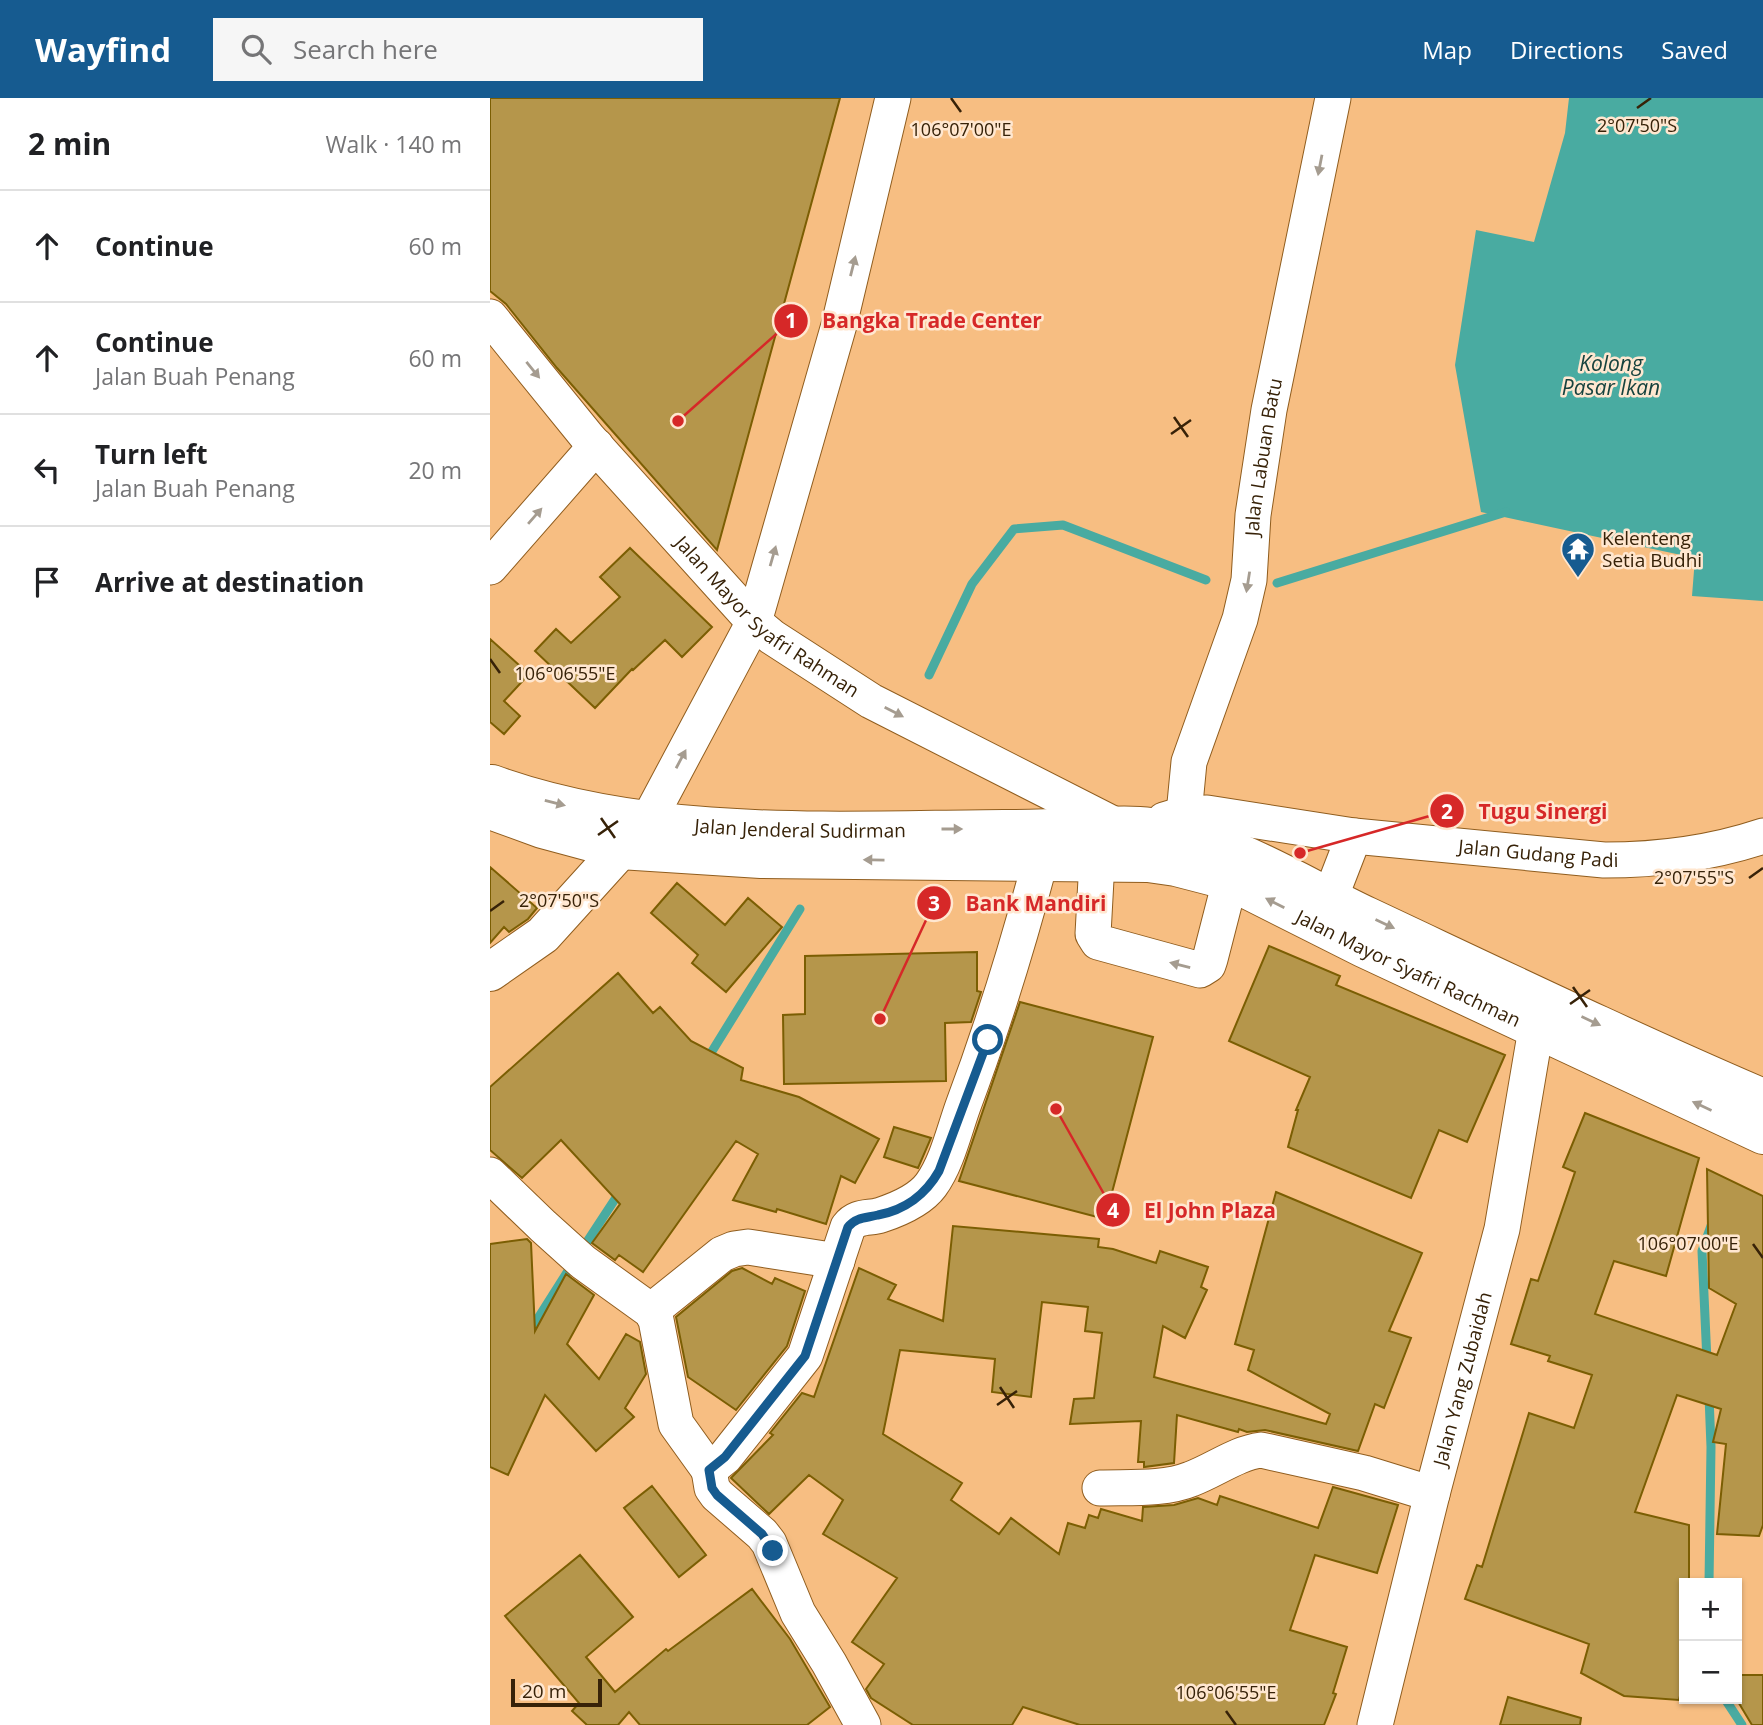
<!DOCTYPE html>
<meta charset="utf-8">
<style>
body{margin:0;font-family:"Open Sans",sans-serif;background:#f6f6f6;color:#202124}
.controls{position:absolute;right:21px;bottom:21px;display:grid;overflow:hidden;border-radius:0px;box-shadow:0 2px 5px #0004}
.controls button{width:63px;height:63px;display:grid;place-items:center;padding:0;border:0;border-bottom:2px solid #e0e0e0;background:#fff;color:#202124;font:35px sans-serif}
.scale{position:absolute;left:21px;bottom:18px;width:91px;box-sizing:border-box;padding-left:7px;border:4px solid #372208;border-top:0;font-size:19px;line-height:24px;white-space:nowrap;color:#372208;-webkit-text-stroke:5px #ffe7d0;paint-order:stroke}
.stop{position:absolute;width:21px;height:21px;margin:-16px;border:5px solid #165b90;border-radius:50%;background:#fff}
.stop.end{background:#165b90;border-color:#fff;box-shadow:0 2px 7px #0008}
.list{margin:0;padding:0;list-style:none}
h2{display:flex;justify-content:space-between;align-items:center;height:91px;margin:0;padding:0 28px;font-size:30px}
h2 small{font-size:23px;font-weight:400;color:#757577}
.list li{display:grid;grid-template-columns:46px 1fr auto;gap:21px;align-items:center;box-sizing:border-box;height:112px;padding:0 28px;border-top:2px solid #e0e0e0}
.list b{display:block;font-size:26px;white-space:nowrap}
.list p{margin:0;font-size:23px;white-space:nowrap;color:#757577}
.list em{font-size:23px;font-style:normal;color:#757577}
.icon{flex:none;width:38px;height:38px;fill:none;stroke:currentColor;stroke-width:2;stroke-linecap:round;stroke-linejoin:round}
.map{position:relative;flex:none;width:1273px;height:1627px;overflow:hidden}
header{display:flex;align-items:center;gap:42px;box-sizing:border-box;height:98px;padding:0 35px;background:#165b90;color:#fff}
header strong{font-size:33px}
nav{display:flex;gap:38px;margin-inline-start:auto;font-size:24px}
.search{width:490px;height:63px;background:#f6f6f6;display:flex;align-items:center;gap:18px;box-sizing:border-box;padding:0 24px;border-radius:0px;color:#757577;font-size:26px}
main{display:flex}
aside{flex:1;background:#fff}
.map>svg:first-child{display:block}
.water{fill:#49aba1}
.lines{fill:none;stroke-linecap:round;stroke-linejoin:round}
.stream{stroke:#49aba1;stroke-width:9}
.building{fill:#b5964b;stroke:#7b5e03;stroke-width:2}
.minor-casing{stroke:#905d1e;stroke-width:37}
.major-casing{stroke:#905d1e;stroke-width:40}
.highway-casing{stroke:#905d1e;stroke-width:40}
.minor{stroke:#fff;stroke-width:35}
.major{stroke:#fff;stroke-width:38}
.highway{stroke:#fff;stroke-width:38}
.oneway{fill:#a59c90}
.route{stroke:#165b90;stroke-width:9}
.ticks{fill:none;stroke:#372208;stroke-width:2.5}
.labels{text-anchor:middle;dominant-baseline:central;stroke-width:5;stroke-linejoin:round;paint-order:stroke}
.street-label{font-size:19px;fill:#372208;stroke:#ffe7d0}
.poi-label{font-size:19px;fill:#372208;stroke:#ffe7d0;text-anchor:start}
.water-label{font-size:21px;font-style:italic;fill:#16423e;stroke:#ffe7d0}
.ticks-label{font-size:18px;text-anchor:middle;fill:#372208;stroke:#ffe7d0;stroke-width:5;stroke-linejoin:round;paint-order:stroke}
.leader{fill:none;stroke:#d62828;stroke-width:2.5}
.callout-dot{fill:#d62828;stroke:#ffe7d0;stroke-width:2.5}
.mark-label{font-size:21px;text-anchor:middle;font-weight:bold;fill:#fff}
.callout-label{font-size:21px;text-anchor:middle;font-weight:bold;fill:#d62828;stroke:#ffe7d0;stroke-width:5;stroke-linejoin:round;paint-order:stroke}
</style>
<header>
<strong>Wayfind</strong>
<div class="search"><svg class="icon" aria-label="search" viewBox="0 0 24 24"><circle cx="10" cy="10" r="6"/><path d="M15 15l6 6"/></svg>Search here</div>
<nav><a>Map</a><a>Directions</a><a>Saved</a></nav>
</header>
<main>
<aside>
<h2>2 min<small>Walk · 140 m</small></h2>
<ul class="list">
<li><svg class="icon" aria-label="ahead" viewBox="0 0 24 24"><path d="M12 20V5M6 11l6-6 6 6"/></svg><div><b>Continue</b></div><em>60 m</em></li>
<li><svg class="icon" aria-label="ahead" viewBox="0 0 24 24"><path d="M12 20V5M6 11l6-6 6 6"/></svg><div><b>Continue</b><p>Jalan Buah Penang</p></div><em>60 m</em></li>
<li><svg class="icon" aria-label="left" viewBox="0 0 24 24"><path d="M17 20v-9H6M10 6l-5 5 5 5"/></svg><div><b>Turn left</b><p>Jalan Buah Penang</p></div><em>20 m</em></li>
<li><svg class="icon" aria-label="arrive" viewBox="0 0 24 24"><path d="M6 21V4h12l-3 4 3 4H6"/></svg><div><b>Arrive at destination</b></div></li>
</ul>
</aside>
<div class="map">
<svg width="1273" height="1627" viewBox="0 0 1273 1627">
<rect width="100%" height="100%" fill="#f7be82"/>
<path class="water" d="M1079 0H1273V503L1202 498 1205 460 991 414 965 267 986 132 1044 144 1075 35Z"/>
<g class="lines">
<path class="stream" d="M787 485 1016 414
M439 577 482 486 524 431 573 427 716 482
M216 963 310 811
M91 1153 131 1092
M40 1233 83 1165
M1217 1263 1212 1153 1222 1125
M1219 1298 1221 1349 1219 1485
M1235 1601 1252 1627"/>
</g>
<path class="building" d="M0 0H350L227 452 67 270 16 206 0 193Z
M140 450 222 529 192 559 175 542 143 572 142 571 105 610 45 553 66 531 81 545 130 499 110 479Z
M0 541 39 576 14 603 30 618 14 636 0 624Z
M0 769 47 810 38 821 19 834 14 829 0 845Z
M187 785 235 827 258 800 292 829 236 894 202 865 208 857 161 815Z
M779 848 850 878 846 887 1015 957 977 1044 949 1032 921 1100 798 1049 808 1012H806L820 979 739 943Z
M487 854V893L491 894 481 924 455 925 456 983 294 986 293 917 315 916V858Z
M128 875 163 915 170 909 201 943 253 970 251 982 309 999 389 1041 365 1085 351 1078 336 1126 287 1111 286 1114 243 1102 268 1056 246 1043 153 1174 129 1157 125 1162 102 1145 130 1106 71 1042 32 1080 0 1052V989Z
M530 904 663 939 615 1121 469 1083Z
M1095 1015 1209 1060 1176 1178 1124 1163 1105 1216 1227 1257 1246 1206 1219 1190 1217 1071 1273 1098V1427L1269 1438 1227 1436 1236 1346 1223 1344 1231 1311 1187 1297 1145 1414 1199 1427V1485H1194V1582L1189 1602 1134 1598 1091 1575 1099 1546 975 1501 987 1467 992 1469 1039 1315 1084 1330 1102 1277 1058 1263 1060 1258 1021 1246 1041 1181 1048 1183 1085 1074 1073 1069Z
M404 1029 441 1040 428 1070 394 1059Z
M786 1094 932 1155 899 1233 921 1240 894 1310 885 1306 868 1353 775 1332 757 1334 749 1331 748 1334 687 1317 684 1365 654 1369V1364H648L651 1323 580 1326 584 1301 604 1300 612 1235 595 1233 598 1209 552 1204 541 1299 502 1294 505 1261 410 1252 393 1336 472 1385 461 1402 509 1436 521 1420 569 1456 578 1425 595 1430 599 1417 608 1420 611 1411 652 1423 653 1409 684 1407 708 1400 727 1407 730 1398 828 1430 843 1389 908 1407 887 1475 825 1457 800 1532 857 1549 843 1595 846 1596 834 1627H590L533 1609 522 1627H423L381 1600 376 1591 394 1566 362 1544 407 1480 333 1436 353 1402 319 1377 279 1416 241 1380 283 1337 280 1335 312 1295 324 1299 369 1170 406 1187 398 1201 453 1223 463 1128 609 1141 608 1149 623 1151 666 1165 670 1153 718 1169 711 1189 717 1192 695 1240 673 1228 664 1279 836 1326 840 1316 758 1272 764 1252 745 1246Z
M37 1141 41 1145 45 1233 76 1176 104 1197 77 1246 109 1281 136 1236 150 1244 156 1276 135 1310 144 1319 106 1353 55 1297 18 1377 0 1369V1146Z
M252 1170 282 1186 285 1180 315 1193 297 1248 246 1312 198 1279 186 1219 242 1173Z
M162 1388 216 1457 189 1479 134 1410Z
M90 1457 143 1519 96 1559 125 1594 176 1551 178 1553 262 1491 300 1541 340 1609 317 1627H150L139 1614 128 1627H97L82 1613 89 1605 15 1518Z
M1247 1577H1273V1627H1262L1247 1602Z
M1018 1599 1091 1620 1090 1627H1010Z"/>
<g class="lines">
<g class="minor-casing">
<g id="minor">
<path id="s1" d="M0 219 99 341 264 524 282 539 381 603 627 728"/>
<path d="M0 469 106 348"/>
<path id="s2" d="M694 716 699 664 750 521 759 482 763 417 779 312 843 0"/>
<path d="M159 721 264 524 349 227 403 0"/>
<path id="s3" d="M674 722 694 716 717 715 864 738 1114 762C1167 762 1222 755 1273 738"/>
<path d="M607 763 603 836 608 844 710 872 718 867 720 861 740 783"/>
<path d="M840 800 864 738"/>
<path d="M0 1077 53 1128 93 1164 161 1213 166 1222 186 1326 219 1372"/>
<path d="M161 1213 232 1156 244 1151 258 1149 347 1163"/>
<path d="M610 1390C639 1389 674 1392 701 1381 725 1372 747 1355 771 1352L874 1375 942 1396"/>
<path d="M373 1627 339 1565 308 1515 279 1445 272 1436 227 1397 222 1390 219 1372 235 1359 315 1258 358 1129C367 1117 379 1121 391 1117 409 1111 430 1102 441 1087 457 1065 464 1033 473 1008 503 928 528 847 550 764"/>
<path id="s4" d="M885 1627 942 1396 1012 1131 1046 931"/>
</g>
</g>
<g class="major-casing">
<path id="major" d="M0 874 53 837 130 752"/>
</g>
<g class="highway-casing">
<g id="highway">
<path id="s5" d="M2 686C163 744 345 732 514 731 540 731 567 730 594 729 616 728 639 726 661 729 740 740 807 785 877 818 1009 880 1140 943 1273 1000"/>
<path id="s6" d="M0 712 52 731 130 752 271 761 658 765 686 769 740 783 873 850 1273 1037"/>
</g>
</g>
<use href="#minor" class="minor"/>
<use href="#major" class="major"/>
<use href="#highway" class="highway"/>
</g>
<defs><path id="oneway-solid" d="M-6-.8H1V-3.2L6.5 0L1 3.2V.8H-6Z" transform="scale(1.75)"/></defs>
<g class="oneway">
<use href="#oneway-solid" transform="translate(830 67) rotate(101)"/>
<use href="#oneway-solid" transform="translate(363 168) rotate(-76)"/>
<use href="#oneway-solid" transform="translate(43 272) rotate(51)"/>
<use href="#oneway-solid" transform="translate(45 418) rotate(-49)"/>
<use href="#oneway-solid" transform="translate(283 458) rotate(-74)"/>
<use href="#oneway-solid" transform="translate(758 484) rotate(99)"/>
<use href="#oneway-solid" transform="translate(404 614) rotate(27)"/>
<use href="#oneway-solid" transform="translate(191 661) rotate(-62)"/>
<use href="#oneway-solid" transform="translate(65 705) rotate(14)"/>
<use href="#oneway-solid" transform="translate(462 731)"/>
<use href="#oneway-solid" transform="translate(384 762) rotate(-179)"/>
<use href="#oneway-solid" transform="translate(785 805) rotate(-153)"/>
<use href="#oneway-solid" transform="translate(895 826) rotate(25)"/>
<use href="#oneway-solid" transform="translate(690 867) rotate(-166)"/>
<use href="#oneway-solid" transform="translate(1101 923) rotate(25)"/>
<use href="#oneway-solid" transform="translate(1212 1008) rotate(-155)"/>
</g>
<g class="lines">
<path class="route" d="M283 1453 272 1436 227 1397 222 1390 219 1372 235 1359 315 1258 358 1129C366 1119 376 1120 388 1117 415 1112 436 1096 449 1073L498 942"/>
</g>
<path class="ticks" d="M461 0 471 14M1147 10 1161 0M684 319 698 339M681 336 701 322M0 561 10 575M111 720 125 740M108 737 128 723M1259 780 1273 770M0 813 14 803M1083 889 1097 909M1080 906 1100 892M1263 1146 1273 1160M510 1289 524 1310M507 1307 527 1293M736 1613 746 1627"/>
<defs>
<g id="temple-pin" transform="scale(1.75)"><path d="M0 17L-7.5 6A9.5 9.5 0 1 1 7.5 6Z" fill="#165b90" stroke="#ffe7d0"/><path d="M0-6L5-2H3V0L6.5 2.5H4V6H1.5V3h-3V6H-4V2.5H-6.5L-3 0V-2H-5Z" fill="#fff"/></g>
</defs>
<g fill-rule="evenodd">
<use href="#temple-pin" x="1088" y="451"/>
</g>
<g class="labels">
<g class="street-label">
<text stroke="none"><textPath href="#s2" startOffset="368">Jalan Labuan Batu</textPath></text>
<text stroke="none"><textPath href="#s1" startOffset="410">Jalan Mayor Syafri Rahman</textPath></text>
<text stroke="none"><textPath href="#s5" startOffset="313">Jalan Jenderal Sudirman</textPath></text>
<text stroke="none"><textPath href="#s3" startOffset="378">Jalan Gudang Padi</textPath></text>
<text stroke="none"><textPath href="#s6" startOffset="947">Jalan Mayor Syafri Rachman</textPath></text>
<text stroke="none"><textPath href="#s4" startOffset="357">Jalan Yang Zubaidah</textPath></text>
</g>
<g class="poi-label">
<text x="1112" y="440">Kelenteng<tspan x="1112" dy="22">Setia Budhi</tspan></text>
</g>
<g class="water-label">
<text x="1121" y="265">Kolong<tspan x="1121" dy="24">Pasar Ikan</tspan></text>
</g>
</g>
<g class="ticks-label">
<text x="1147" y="34">2°07'50"S</text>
<text x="471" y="38">106°07'00"E</text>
<text x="75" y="582">106°06'55"E</text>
<text x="1204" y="786">2°07'55"S</text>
<text x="69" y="809">2°07'50"S</text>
<text x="1198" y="1152">106°07'00"E</text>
<text x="736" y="1601">106°06'55"E</text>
</g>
<path class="leader" d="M188 323L301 223M810 755L957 713M390 921L444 805M566 1011L623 1112"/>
<g class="callout-dot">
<circle cx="188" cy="323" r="7"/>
<circle cx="810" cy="755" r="7"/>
<circle cx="390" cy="921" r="7"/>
<circle cx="566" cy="1011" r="7"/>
<circle cx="301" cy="223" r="18"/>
<circle cx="957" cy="713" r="18"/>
<circle cx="444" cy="805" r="18"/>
<circle cx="623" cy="1112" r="18"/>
</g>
<g class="mark-label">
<text x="301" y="230">1</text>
<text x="957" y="721">2</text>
<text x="444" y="813">3</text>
<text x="623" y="1120">4</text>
</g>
<g class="callout-label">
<text x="442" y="230">Bangka Trade Center</text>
<text x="1053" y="721">Tugu Sinergi</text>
<text x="546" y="813">Bank Mandiri</text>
<text x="720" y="1120">El John Plaza</text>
</g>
</svg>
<div class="controls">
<button>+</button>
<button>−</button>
</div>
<div class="scale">20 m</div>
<div class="stop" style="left:498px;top:942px"></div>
<div class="stop end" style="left:283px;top:1453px"></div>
</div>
</main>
